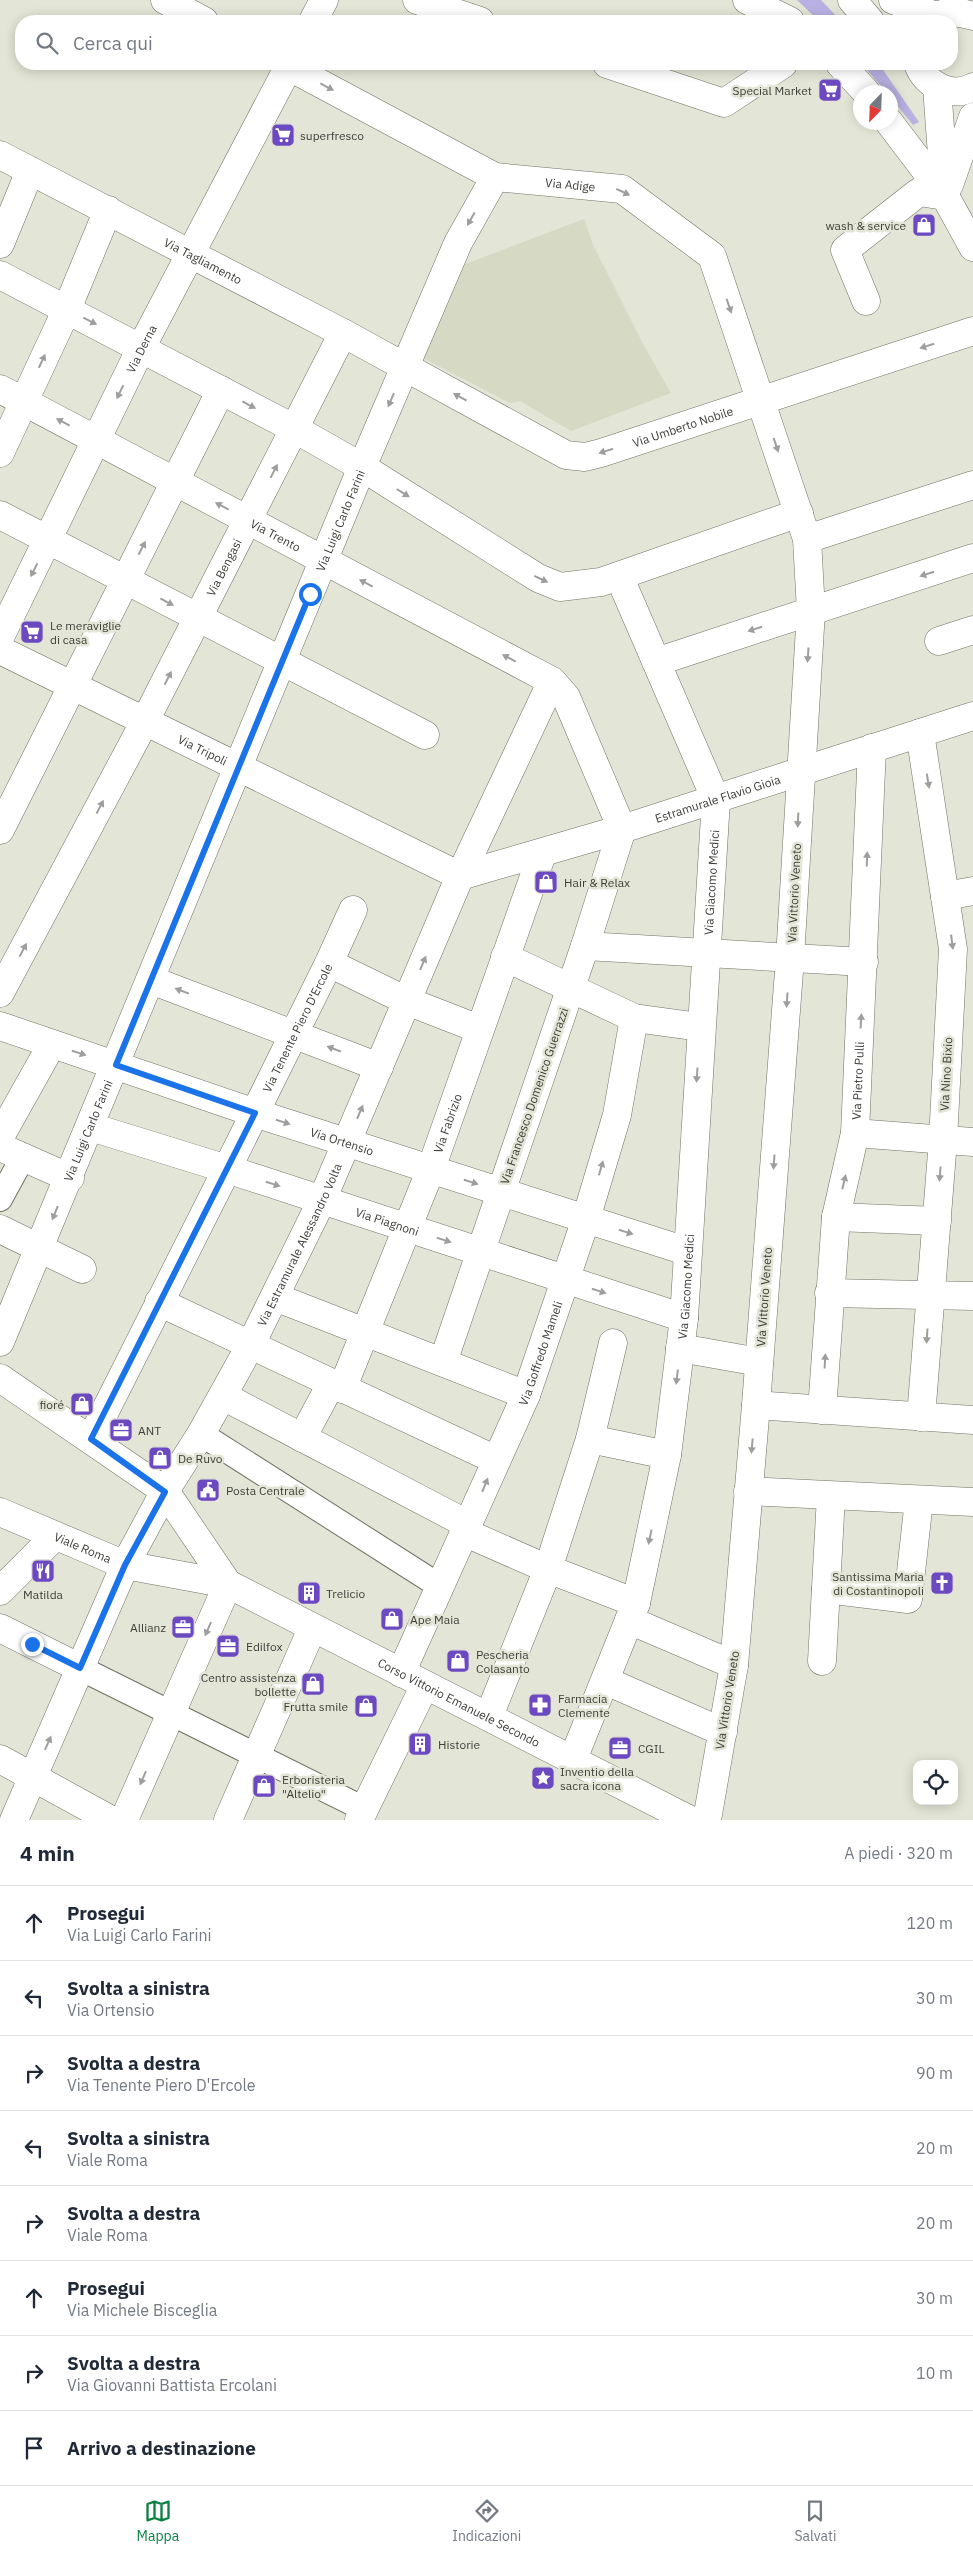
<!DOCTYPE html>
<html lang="it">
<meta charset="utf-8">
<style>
body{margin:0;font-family:"IBM Plex Sans",sans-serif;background:#f6f6f7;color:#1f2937}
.controls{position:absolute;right:15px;bottom:15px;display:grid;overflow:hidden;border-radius:10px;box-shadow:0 2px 12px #0003}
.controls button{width:45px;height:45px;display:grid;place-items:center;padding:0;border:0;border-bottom:1px solid #e0e1e3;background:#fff;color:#1f2937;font:25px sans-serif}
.compass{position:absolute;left:853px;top:85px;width:45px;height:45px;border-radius:50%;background:#fff;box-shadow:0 2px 12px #0003;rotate:203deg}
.stop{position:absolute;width:15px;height:15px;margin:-11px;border:4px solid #1a73e8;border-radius:50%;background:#fff}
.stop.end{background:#1a73e8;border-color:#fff;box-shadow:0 1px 5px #0008}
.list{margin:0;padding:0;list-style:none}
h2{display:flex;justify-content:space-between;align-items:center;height:65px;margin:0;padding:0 20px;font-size:21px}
h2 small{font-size:16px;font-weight:400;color:#747a83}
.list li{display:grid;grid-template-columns:32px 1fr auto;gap:15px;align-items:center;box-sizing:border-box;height:75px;padding:0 20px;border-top:1px solid #e0e1e3}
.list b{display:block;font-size:19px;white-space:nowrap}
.list p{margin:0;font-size:16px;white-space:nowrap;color:#747a83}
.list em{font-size:16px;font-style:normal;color:#747a83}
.icon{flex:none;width:28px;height:28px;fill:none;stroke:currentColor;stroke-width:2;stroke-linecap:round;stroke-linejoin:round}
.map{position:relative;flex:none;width:973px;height:1820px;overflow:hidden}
.search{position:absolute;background:#fff;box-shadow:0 2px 12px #0003;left:15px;right:15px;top:15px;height:55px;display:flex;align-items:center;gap:12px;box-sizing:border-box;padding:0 18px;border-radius:20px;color:#747a83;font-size:19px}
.sheet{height:665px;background:#fff}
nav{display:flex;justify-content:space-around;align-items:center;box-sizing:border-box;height:70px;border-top:1px solid #e0e1e3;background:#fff;font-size:14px;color:#747a83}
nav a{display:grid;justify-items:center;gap:2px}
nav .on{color:#0b8043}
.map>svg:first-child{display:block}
.built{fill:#d6d9c3}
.green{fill:#b9b1e2}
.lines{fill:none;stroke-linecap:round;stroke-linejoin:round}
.pedestrian-casing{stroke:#707264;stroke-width:26}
.minor-casing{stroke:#707264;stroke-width:29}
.tertiary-casing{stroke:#707264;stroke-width:29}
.pedestrian{stroke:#fff;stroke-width:24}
.minor{stroke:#fff;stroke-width:28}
.tertiary{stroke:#fff;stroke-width:28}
.oneway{fill:#9e9e9c}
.route{stroke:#1a73e8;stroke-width:6}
.labels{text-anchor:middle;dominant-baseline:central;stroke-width:5;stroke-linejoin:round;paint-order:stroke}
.poi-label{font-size:12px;fill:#3d3e38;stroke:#e3e5d6;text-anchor:start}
.street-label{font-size:12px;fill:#3d3e38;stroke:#e3e5d6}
</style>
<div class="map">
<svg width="973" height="1820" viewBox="0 0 973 1820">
<rect width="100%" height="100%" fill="#e3e5d6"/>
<path class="built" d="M584 219 593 245 643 344 671 393 571 431 520 401 510 403 421 357 460 266Z"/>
<path class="green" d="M797 0H821L841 21H819Z
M862 64H879L919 122 913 125 891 98 890 92H886Z"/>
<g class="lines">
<g class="pedestrian-casing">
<path id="pedestrian" d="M0 1199 23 1157
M201 1434 441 1587
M80 1668 364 1809"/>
</g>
<g class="minor-casing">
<g id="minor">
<path d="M165 0 204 21"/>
<path d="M417 0 480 21"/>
<path d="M747 0 790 21"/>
<path d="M852 0 870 21"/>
<path d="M893 0 936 16"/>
<path d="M313 21 324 0"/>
<path d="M929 21C943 10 957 11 973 16"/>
<path id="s1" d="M284 64 495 177 622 189 712 256 807 539 811 611 790 958 756 1405 734 1665 707 1820"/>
<path d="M607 64 724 103 783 64"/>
<path d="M840 64 866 92"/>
<path d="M918 64C926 85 952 99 973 87"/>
<path d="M937 87 945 196 973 247"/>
<path d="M889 122 945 196"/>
<path id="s2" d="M0 155 343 333 566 455 585 457 601 453 973 331"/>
<path d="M949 185 973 117"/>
<path d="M0 244 30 171"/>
<path d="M0 275 295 429 362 467 538 578 560 587 601 582 799 513"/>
<path d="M866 301 845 250 919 192 945 196"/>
<path id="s3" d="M0 389 552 681 566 697 622 829 585 946 443 1362"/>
<path d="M0 453 67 309 108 210"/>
<path d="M0 515 425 735"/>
<path d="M807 539 973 485"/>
<path id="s4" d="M0 637 141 348 290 64"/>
<path d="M939 641 973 630"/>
<path id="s5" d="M0 650 460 876"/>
<path d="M656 662 973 558"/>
<path d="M920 733 953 949 943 1140 921 1417"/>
<path d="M0 830 221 390"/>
<path id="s6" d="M460 876 622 829 973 716"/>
<path d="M945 896 973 891"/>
<path d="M585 946 864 962"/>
<path d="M505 957 634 1018 700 1027"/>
<path d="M329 963 407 1001 479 1029"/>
<path d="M151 980 379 1067"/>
<path id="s7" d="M0 993 145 721 343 333"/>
<path id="s8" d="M0 1026 255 1113 686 1251"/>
<path id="s9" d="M91 1127 227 1169 684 1318"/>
<path d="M855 1133 973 1142"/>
<path d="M0 1137 52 1044"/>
<path d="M0 1147 70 1178"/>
<path d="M836 1217 937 1221"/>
<path d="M0 1229 82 1269"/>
<path d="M829 1293 973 1296"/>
<path d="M275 1297 526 1395"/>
<path d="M159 1302 496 1460"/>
<path id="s10" d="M0 1342 362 467 458 243 495 177"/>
<path d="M680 1348 759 1362"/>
<path id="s11" d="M342 1389 431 1169 542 854"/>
<path d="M223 1396 469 1525"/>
<path d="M756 1405 973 1420"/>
<path id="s12" d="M822 1410 836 1217 855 1133 872 748"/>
<path d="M302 1438 331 1384"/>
<path id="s13" d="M91 1439 227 1169 329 963 353 910"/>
<path d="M590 1439 667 1455"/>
<path id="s14" d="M165 1491 201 1434 250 1346 322 1200 460 876 552 681"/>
<path d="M748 1491 973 1502"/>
<path d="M466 1533 548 1569 636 1603"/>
<path d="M826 1589 908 1599 919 1500"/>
<path d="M0 1591 55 1536"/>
<path d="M629 1620 734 1665"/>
<path d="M0 1628 80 1668"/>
<path d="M822 1661 831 1496"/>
<path id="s15" d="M401 1673 526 1395 586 1219 617 1115 634 1018"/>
<path d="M606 1681 723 1732"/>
<path d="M489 1716 548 1569 590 1439 613 1343"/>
<path d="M0 1759 111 1820"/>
<path id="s16" d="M573 1759 636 1603 667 1455 684 1318 716 800 619 576"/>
<path d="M14 1820 125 1565"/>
<path d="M124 1820 228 1584"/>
<path d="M228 1820 312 1629"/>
<path d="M359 1820 425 1685"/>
</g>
</g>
<g class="tertiary-casing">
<g id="tertiary">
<path d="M0 1378 165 1491 228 1584"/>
<path id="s17" d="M0 1512 125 1565 228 1584 690 1820"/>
<path d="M125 1565 165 1491"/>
</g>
</g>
<use href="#pedestrian" class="pedestrian"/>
<use href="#minor" class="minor"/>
<use href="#tertiary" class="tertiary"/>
</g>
<defs><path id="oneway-solid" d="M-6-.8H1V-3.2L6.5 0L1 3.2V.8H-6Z" transform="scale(1.25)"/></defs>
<g class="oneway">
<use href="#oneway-solid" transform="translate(327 87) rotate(28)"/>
<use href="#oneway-solid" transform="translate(623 192) rotate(25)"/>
<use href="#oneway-solid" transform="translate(471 219) rotate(119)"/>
<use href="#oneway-solid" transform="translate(729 306) rotate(71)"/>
<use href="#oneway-solid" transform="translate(90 321) rotate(27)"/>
<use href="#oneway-solid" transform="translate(927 346) rotate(162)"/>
<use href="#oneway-solid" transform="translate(42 361) rotate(-65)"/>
<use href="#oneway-solid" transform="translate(120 392) rotate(116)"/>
<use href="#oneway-solid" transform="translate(460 397) rotate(-151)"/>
<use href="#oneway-solid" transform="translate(391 400) rotate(113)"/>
<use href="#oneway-solid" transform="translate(249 405) rotate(28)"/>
<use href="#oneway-solid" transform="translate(63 422) rotate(-152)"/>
<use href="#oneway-solid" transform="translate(776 445) rotate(71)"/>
<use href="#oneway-solid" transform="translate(606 451) rotate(162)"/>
<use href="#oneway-solid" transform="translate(274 471) rotate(-63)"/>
<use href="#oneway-solid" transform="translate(403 493) rotate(32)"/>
<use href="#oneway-solid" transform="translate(222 506) rotate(-152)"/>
<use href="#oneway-solid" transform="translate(142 548) rotate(-63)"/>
<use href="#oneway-solid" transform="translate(34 570) rotate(117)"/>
<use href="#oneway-solid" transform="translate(927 574) rotate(162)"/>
<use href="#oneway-solid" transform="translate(541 579) rotate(25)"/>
<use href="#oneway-solid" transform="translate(366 583) rotate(-152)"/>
<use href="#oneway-solid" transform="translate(167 602) rotate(28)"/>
<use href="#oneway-solid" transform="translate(755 629) rotate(162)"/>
<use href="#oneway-solid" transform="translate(808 655) rotate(94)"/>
<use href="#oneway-solid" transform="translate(509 658) rotate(-152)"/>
<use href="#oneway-solid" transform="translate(168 678) rotate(-63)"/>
<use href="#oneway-solid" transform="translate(928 781) rotate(81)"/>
<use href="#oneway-solid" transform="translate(100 807) rotate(-62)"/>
<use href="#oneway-solid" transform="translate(798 820) rotate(93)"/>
<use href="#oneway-solid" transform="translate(867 859) rotate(-88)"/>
<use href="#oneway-solid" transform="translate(952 942) rotate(83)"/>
<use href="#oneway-solid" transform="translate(23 950) rotate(-62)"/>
<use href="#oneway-solid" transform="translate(423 963) rotate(-67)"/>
<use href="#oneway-solid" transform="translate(182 991) rotate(-159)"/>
<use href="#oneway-solid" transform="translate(787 1000) rotate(94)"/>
<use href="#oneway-solid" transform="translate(861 1021) rotate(-87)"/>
<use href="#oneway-solid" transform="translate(334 1049) rotate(-159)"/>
<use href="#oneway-solid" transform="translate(79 1053) rotate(18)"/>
<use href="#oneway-solid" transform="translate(697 1075) rotate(94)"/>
<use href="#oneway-solid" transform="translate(360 1112) rotate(-67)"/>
<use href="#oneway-solid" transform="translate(283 1122) rotate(18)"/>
<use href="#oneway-solid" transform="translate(774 1162) rotate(94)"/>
<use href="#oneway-solid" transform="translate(601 1168) rotate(-74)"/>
<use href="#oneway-solid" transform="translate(940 1174) rotate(94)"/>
<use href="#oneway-solid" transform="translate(471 1182) rotate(18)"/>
<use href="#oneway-solid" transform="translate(844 1182) rotate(-77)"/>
<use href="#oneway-solid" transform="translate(273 1184) rotate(18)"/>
<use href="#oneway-solid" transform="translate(55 1213) rotate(112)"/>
<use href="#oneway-solid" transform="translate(626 1232) rotate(18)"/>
<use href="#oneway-solid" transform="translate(444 1240) rotate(18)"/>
<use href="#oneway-solid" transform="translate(599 1291) rotate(18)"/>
<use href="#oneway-solid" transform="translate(927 1336) rotate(94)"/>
<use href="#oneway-solid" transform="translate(825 1361) rotate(-87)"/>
<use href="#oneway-solid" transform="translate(677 1377) rotate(97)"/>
<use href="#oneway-solid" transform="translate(752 1446) rotate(95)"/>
<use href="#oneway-solid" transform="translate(485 1485) rotate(-68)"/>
<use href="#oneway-solid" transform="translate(650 1537) rotate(102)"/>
<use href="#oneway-solid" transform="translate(208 1629) rotate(114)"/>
<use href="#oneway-solid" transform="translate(48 1743) rotate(-66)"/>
<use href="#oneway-solid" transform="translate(143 1778) rotate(114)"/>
</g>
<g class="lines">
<path class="route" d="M32 1644 80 1668 125 1565 165 1492 91 1439 255 1113 116 1065 310 594"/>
</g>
<defs>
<g id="supermarket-square" transform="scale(1.25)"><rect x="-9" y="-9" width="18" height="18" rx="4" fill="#6c49c1" stroke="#e3e5d6"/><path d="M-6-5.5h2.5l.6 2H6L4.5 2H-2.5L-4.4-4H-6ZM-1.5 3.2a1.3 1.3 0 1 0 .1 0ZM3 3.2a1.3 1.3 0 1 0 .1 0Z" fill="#fff"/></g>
<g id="shop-square" transform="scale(1.25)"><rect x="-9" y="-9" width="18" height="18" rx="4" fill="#6c49c1" stroke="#e3e5d6"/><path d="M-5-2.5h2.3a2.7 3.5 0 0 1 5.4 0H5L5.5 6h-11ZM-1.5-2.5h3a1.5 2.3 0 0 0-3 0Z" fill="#fff"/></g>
<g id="office-square" transform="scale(1.25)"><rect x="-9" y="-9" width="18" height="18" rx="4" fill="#6c49c1" stroke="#e3e5d6"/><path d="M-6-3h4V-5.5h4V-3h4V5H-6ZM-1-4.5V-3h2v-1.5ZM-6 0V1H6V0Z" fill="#fff"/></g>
<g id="civic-square" transform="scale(1.25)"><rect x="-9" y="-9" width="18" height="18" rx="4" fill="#6c49c1" stroke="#e3e5d6"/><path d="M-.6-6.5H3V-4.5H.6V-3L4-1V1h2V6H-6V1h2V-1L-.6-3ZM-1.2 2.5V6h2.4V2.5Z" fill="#fff"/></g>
<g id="restaurant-square" transform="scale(1.25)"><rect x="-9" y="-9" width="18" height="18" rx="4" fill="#6c49c1" stroke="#e3e5d6"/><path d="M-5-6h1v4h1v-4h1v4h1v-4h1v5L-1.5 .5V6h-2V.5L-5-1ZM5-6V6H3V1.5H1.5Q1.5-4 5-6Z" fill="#fff"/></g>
<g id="church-square" transform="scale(1.25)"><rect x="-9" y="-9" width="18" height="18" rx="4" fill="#6c49c1" stroke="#e3e5d6"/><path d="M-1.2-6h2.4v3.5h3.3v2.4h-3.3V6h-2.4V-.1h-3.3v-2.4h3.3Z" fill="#fff"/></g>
<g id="building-square" transform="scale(1.25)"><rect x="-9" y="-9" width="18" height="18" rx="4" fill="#6c49c1" stroke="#e3e5d6"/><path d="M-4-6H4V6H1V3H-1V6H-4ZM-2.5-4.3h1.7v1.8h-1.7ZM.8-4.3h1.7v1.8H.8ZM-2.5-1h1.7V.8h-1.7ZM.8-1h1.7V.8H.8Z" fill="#fff"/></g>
<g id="pharmacy-square" transform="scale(1.25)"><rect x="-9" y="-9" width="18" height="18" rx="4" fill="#6c49c1" stroke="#e3e5d6"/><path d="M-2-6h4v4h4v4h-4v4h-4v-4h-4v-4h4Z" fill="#fff"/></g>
<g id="sight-square" transform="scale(1.25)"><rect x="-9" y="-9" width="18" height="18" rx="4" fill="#6c49c1" stroke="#e3e5d6"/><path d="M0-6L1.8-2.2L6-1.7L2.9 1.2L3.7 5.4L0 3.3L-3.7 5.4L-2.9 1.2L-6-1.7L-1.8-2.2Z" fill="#fff"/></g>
</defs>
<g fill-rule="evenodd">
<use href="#supermarket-square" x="830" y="90"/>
<use href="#supermarket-square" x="283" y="135"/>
<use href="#shop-square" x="924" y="225"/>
<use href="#supermarket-square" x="32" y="632"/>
<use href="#shop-square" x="546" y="882"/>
<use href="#shop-square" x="82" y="1404"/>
<use href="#office-square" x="121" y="1430"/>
<use href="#shop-square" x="160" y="1458"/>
<use href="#civic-square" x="208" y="1490"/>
<use href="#restaurant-square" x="43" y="1571"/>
<use href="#church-square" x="942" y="1583"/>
<use href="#building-square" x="309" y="1593"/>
<use href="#shop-square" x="392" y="1619"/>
<use href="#office-square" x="183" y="1627"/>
<use href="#office-square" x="228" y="1646"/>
<use href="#shop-square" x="458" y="1661"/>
<use href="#shop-square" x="313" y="1684"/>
<use href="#pharmacy-square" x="540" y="1705"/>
<use href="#shop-square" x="366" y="1706"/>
<use href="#building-square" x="420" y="1744"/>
<use href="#office-square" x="620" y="1748"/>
<use href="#sight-square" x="543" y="1778"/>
<use href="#shop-square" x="264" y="1786"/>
</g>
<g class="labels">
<g class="poi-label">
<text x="812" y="90" text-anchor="end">Special Market</text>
<text x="300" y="135">superfresco</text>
<text x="906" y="225" text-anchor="end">wash &amp; service</text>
<text x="50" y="625">Le meraviglie<tspan x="50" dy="14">di casa</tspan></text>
<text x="564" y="882">Hair &amp; Relax</text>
<text x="64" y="1404" text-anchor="end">fioré</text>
<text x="138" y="1430">ANT</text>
<text x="178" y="1458">De Ruvo</text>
<text x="226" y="1490">Posta Centrale</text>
<text x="924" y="1576" text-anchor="end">Santissima Maria<tspan x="924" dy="14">di Costantinopoli</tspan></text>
<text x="326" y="1593">Trelicio</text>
<text x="43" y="1594" text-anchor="middle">Matilda</text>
<text x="410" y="1619">Ape Maia</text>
<text x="166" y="1627" text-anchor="end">Allianz</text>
<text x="246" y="1646">Edilfox</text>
<text x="476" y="1654">Pescheria<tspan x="476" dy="14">Colasanto</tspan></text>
<text x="296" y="1677" text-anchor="end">Centro assistenza<tspan x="296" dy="14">bollette</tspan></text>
<text x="558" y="1698">Farmacia<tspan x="558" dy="14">Clemente</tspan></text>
<text x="348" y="1706" text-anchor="end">Frutta smile</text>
<text x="438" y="1744">Historie</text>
<text x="638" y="1748">CGIL</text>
<text x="560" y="1771">Inventio della<tspan x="560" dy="14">sacra icona</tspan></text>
<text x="282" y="1779">Erboristeria<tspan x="282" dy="14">"Altelio"</tspan></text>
</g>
<g class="street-label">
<text stroke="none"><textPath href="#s1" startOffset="315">Via Adige</textPath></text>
<text stroke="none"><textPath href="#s2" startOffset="229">Via Tagliamento</textPath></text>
<text stroke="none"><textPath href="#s4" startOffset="321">Via Derna</textPath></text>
<text stroke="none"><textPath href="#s2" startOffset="762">Via Umberto Nobile</textPath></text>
<text stroke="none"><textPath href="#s10" startOffset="889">Via Luigi Carlo Farini</textPath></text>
<text stroke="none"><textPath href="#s3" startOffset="312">Via Trento</textPath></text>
<text stroke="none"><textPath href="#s7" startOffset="481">Via Bengasi</textPath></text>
<text stroke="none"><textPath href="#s5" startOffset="226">Via Tripoli</textPath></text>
<text stroke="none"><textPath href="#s6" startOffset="269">Estramurale Flavio Gioia</textPath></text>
<text stroke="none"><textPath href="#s16" startOffset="894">Via Giacomo Medici</textPath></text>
<text transform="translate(794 893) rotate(-87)">Via Vittorio Veneto</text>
<text stroke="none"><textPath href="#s13" startOffset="460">Via Tenente Piero D'Ercole</textPath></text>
<text transform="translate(946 1074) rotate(-87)">Via Nino Bixio</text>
<text stroke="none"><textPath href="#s12" startOffset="332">Via Pietro Pulli</textPath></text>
<text transform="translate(534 1096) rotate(-71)">Via Francesco Domenico Guerrazzi</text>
<text stroke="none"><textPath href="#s11" startOffset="286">Via Fabrizio</textPath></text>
<text stroke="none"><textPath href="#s10" startOffset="229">Via Luigi Carlo Farini</textPath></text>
<text stroke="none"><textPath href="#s8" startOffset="361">Via Ortensio</textPath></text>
<text stroke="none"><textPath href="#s9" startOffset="311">Via Piagnoni</textPath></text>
<text stroke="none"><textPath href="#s14" startOffset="281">Via Estramurale Alessandro Volta</textPath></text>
<text stroke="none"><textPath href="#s16" startOffset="489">Via Giacomo Medici</textPath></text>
<text transform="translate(764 1297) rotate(-86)">Via Vittorio Veneto</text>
<text stroke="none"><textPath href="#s15" startOffset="349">Via Goffredo Mameli</textPath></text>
<text stroke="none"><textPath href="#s17" startOffset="90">Viale Roma</textPath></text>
<text transform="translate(727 1700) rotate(-81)">Via Vittorio Veneto</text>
<text stroke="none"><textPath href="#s17" startOffset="500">Corso Vittorio Emanuele Secondo</textPath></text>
</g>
</g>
</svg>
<div class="controls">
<button><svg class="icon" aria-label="locate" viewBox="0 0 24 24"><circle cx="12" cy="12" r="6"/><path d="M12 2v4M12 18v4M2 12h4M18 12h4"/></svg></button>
</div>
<svg class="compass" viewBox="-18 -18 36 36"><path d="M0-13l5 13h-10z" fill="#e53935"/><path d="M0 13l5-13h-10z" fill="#747a83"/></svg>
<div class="stop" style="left:310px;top:594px"></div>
<div class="stop end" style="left:32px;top:1644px"></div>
<div class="search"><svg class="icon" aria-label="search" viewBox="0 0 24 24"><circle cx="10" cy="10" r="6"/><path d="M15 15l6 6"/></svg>Cerca qui</div>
</div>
<section class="sheet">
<h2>4 min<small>A piedi · 320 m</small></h2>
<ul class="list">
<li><svg class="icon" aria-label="ahead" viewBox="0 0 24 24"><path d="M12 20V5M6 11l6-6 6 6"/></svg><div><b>Prosegui</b><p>Via Luigi Carlo Farini</p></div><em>120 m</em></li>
<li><svg class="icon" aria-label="left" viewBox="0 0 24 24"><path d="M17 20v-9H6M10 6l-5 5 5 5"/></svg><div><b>Svolta a sinistra</b><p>Via Ortensio</p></div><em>30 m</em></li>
<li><svg class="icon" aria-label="right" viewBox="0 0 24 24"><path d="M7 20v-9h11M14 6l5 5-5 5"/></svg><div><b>Svolta a destra</b><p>Via Tenente Piero D'Ercole</p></div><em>90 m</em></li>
<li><svg class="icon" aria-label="left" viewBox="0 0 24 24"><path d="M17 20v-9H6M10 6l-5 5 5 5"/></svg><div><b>Svolta a sinistra</b><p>Viale Roma</p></div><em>20 m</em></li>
<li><svg class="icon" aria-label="right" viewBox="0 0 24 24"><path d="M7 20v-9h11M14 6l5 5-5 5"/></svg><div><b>Svolta a destra</b><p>Viale Roma</p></div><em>20 m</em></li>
<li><svg class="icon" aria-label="ahead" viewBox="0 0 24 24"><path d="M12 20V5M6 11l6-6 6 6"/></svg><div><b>Prosegui</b><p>Via Michele Bisceglia</p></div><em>30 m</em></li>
<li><svg class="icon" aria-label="right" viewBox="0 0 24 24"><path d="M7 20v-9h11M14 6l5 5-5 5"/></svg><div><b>Svolta a destra</b><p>Via Giovanni Battista Ercolani</p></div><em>10 m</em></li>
<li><svg class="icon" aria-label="arrive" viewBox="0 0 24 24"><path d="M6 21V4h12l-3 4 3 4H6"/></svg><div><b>Arrivo a destinazione</b></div></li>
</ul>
</section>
<nav>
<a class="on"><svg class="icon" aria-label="map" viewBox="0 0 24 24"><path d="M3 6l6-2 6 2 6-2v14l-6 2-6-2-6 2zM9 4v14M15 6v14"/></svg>Mappa</a>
<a><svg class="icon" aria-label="directions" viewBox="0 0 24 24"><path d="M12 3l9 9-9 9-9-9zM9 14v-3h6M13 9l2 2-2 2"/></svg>Indicazioni</a>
<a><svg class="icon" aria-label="saved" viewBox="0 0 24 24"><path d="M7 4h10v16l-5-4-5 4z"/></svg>Salvati</a>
</nav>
